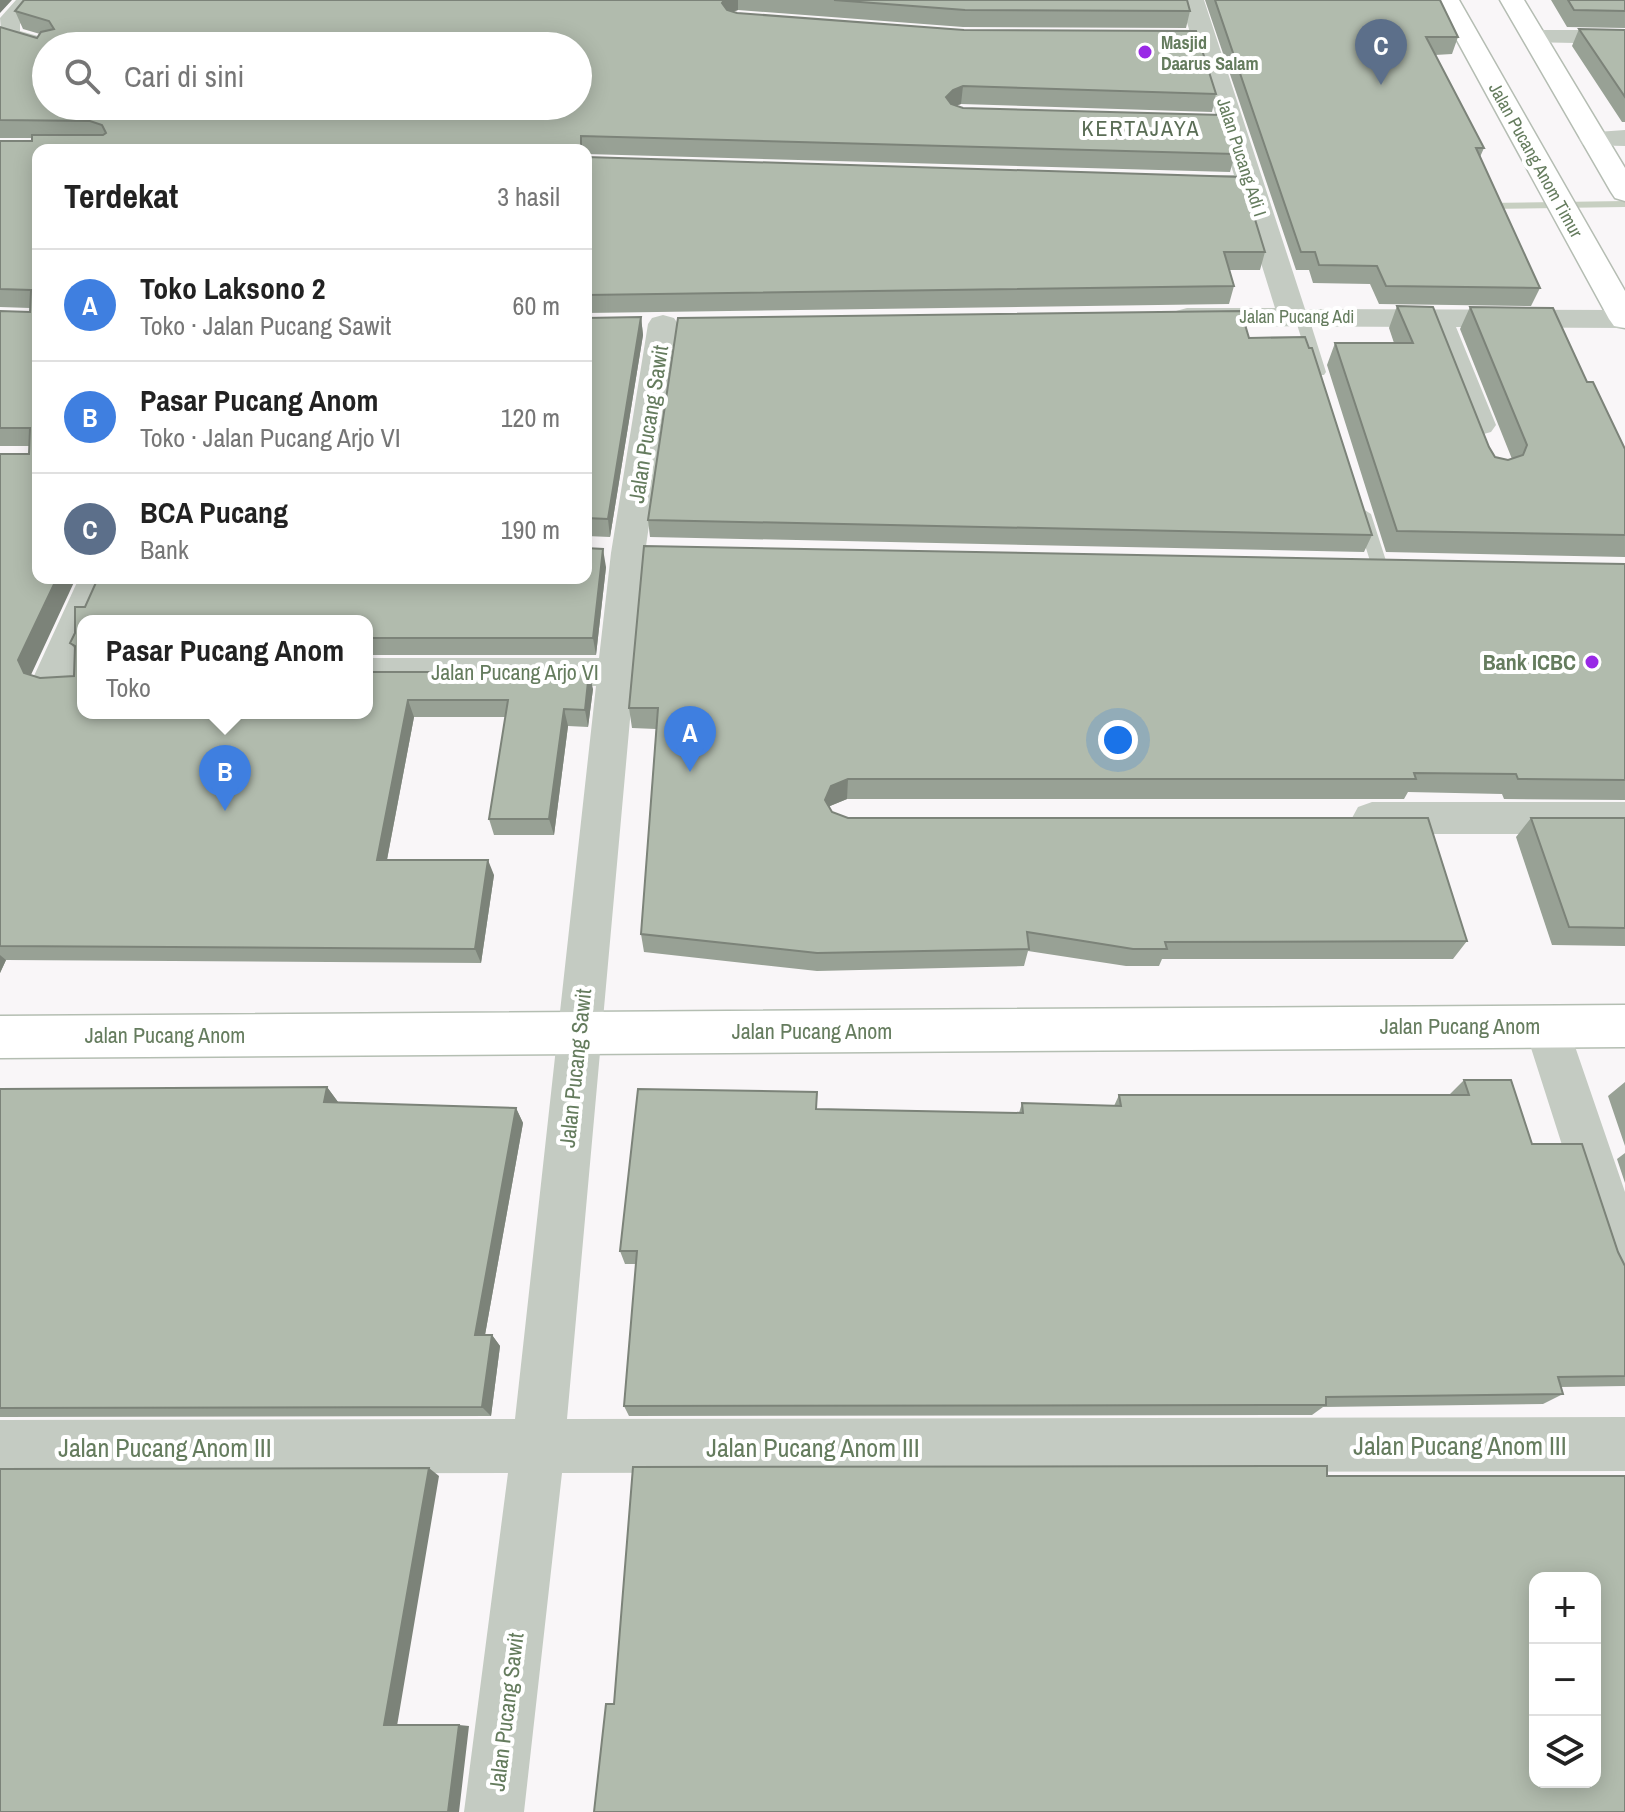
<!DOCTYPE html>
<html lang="id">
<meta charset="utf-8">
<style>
body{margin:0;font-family:"Archivo Narrow",sans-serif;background:#f6f6f6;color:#222}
.controls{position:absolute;right:24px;bottom:24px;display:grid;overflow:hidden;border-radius:16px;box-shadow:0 4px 20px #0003}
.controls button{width:72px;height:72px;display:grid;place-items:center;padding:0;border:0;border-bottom:2px solid #e0e0e0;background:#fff;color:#222;font:40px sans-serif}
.you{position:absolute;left:1118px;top:740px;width:28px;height:28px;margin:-20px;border:6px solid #fff;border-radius:50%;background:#1a73e8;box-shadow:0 0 0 12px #1a73e833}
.badge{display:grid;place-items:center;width:52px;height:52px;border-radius:50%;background:#9929e6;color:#fff;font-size:26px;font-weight:700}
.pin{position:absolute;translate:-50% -66px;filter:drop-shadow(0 2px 4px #0008)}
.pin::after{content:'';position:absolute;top:42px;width:28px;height:24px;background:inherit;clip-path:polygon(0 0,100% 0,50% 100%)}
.popup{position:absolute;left:77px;top:615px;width:296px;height:104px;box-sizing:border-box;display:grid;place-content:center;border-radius:16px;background:#fff;filter:drop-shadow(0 2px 6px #0005);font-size:26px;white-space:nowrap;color:#767676}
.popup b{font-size:30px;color:#222}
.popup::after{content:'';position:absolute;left:50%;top:100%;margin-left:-16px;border:16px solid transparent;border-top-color:#fff}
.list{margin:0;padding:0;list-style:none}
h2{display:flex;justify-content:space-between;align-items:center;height:104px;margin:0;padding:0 32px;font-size:34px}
h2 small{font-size:26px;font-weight:400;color:#767676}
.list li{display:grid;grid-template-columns:52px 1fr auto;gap:24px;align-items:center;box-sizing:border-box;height:112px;padding:0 32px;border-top:2px solid #e0e0e0}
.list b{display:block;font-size:30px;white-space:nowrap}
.list p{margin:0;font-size:26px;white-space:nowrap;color:#767676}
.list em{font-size:26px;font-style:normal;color:#767676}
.icon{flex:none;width:44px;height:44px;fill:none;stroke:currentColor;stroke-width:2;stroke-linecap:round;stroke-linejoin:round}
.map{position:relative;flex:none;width:1625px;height:1812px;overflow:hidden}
.search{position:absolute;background:#fff;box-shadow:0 4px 20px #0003;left:32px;top:32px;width:560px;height:88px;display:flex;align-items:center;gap:20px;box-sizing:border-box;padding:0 28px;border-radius:44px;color:#767676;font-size:30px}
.panel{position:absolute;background:#fff;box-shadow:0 4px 20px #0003;left:32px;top:144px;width:560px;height:440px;border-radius:16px}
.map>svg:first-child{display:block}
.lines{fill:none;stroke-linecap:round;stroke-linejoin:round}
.stream{fill:#c7cfc1;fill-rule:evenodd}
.secondary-casing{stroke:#b4beb2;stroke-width:3}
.primary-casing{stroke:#b5bdb3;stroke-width:3}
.lane{fill:#c4cbc2;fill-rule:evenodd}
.street{fill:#c4cbc2;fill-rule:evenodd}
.secondary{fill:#fff;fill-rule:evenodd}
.primary{fill:#fff;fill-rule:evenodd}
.wall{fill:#98a195}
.shaded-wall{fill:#7c8379}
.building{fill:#b1bbad;stroke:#7c8379;stroke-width:2;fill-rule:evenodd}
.poi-dot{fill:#9929e6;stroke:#fff;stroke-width:3}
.labels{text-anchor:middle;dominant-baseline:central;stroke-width:8;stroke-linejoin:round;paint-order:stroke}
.far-poi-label{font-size:18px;font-weight:bold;fill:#657c5e;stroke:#fff;text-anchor:start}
.far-street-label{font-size:18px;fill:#657c5e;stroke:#fff}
.far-quarter-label{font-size:22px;letter-spacing:2px;fill:#5a6d55;stroke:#fff}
.street-label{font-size:22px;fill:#657c5e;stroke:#fff}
.poi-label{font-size:22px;font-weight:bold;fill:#657c5e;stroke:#fff;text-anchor:end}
.near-street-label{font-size:26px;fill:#657c5e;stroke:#fff}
</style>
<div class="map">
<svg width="1625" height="1812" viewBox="0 0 1625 1812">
<rect width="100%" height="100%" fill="#f9f6f8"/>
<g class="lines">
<path class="stream" d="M1625 201V207L1484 209 1479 206 1484 203Z"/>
<g class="secondary-casing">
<path id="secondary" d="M1625 1005V1047L0 1058V1016Z"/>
</g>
<g class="primary-casing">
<path id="primary" d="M1435 0H1459L1625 291V328L1614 326 1609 319Z
M1500 0H1524L1625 168V201L1615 198 1611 192Z"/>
</g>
<path class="lane" d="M1301 311 1308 315 1326 372 1324 375H1314L1312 372 1294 315Z
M1363 509 1371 514 1388 567 1386 571 1380 573 1372 567 1355 514Z"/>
<path class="street" d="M16 0H41L20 24V31L56 41 59 46H46V53L2 41 0 18Z
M1180 0H1204L1305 309 1625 310V328L1456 327 1496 425 1491 432 1480 435 1469 432 1464 425 1426 327 1187 326 1176 323 1172 317 1176 311 1187 308H1275L1239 192 1177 188 1173 182 1177 176 1234 175Z
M1534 30H1625V44L1525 42 1522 37 1525 32Z
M1625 130V146L1583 145 1579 139 1583 133Z
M663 315 674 318 678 324 645 553 567 1419 1625 1417V1471L562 1473 524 1812H464L508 1473 0 1474V1420L515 1419 596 686H367V658H599L611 553 648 324 652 318Z
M79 578H115L96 621H83V650L77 663H83V691L52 692 39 688 33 678Z
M1372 802H1625V834H1372L1358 829 1352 818 1358 807Z
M1546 1006 1562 1012 1568 1026 1625 1192V1288L1608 1281 1600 1264 1524 1026 1530 1012Z"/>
<use href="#secondary" class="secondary"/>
<use href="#primary" class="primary"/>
</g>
<path class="wall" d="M24 0H1187L1190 11 1186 28 963 27 738 10 733 12 1216 94 1212 112 961 104 956 106 963 108 1235 154 1230 172 586 154V150H38L31 675 40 678 74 676 75 649 70 643 85 607 606 567 596 655H367V621H83L367 672 593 689 588 727 568 726 554 835H494L489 819 506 717H414L387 860 494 875 481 963 6 960 0 973V454H29L30 446H0V311L30 312V308L0 307V141H32V138H0V27L37 38 40 34 23 29 15 11Z
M1205 0H1440L1458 37 1452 54 1435 55 1484 148 1480 157 1540 288 1531 306 1379 304 1370 284 1313 283 1309 270H1296Z
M1551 0H1625V28L1567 27Z
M1579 29 1625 30V122H1622L1572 46Z
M586 157 1265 252 1260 270H1229L1234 286 1229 304 586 313Z
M1397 306 1495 457 1508 460 1512 459 1460 329 1470 307 1587 382 1625 449V557L1386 552 1327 365 1335 343H1394L1389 328Z
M641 317 643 335 610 537 586 536V318Z
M1249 338 1372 535 1364 552 650 537 648 520Z
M1625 564V800L1504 799 1502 794 1408 792 1404 799H847L830 806 829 808 832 812 848 818 1467 941 1453 959H1162L1159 966H1126L1028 951 1024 966 817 971 644 952 641 934 656 729 632 728 629 708Z
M1531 818H1625V946L1552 945 1516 837Z
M1464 1080 1532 1144 1618 1252 1625 1266V1386L1561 1387 1563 1394 1543 1404 1323 1407 1312 1415 629 1416 624 1406 636 1264H625L620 1251 817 1109 1019 1113 1022 1103 1114 1106 1119 1095H1449Z
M1625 1082V1146L1608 1096Z
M327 1087 338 1102 516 1108 523 1123 485 1335H492L500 1346 491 1416 0 1417V1089Z
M1625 1153V1183L1617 1159Z"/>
<path class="shaded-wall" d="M0 0H12L0 13Z
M724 0H738V10L728 13 722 3Z
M963 86 961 104 951 107 946 97 953 90Z
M641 317 643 335 610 537 608 519Z
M603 549 606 567 596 655 593 638Z
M57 578H76L30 677 24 673 18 660Z
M589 672 593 689 588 727 585 710Z
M408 700 414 717 384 875 377 860Z
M564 709 568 726 554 835 549 819Z
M848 779 847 799 830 806 824 819 825 800 831 786Z
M488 860 494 875 481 963 475 949Z
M0 955 6 960 0 973Z
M327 1087 338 1102H324Z
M516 1108 523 1123 483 1346 475 1335Z
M492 1335 500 1346 491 1416 482 1407Z
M429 1468 439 1476 397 1726 384 1725Z
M459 1725 469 1726 459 1812H448Z"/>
<path class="building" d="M24 0H724L722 3 727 10 737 13 964 30 1196 31 1216 94 963 86 953 90 946 97 951 104 963 108 1222 115 1235 154 581 136V150H38V578H57L18 660 24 673 40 678 74 676 75 646 70 643 75 633V607H85L98 578H586V548L603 549 593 638H367V621H83V713H367V672H589L585 710 564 709 549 819H489L508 700H408L377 860H488L475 949 0 946V454H29L30 428H0V311L30 312 31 290 0 289V141H32V135H103L106 133 102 125 90 121 0 120V27L37 38 41 32 54 29 49 21 15 11ZM46 46H578V106H46Z
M834 0H1187L1190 11 965 10Z
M1215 0H1440L1458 37H1426L1484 148H1476L1540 288 1386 286 1377 266 1319 265 1315 252H1301Z
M1568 0H1625V11L1574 10Z
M1579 29 1625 30V97Z
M586 157 1242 177 1265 252H1224L1234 286 586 295Z
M1397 306 1433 307 1489 447 1495 457 1508 460 1523 455 1527 445 1470 307 1553 308 1587 382H1593L1625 449V535L1397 531 1335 343H1413Z
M1241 311 1249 338 1305 337 1309 348H1312L1372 535 648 520 678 318Z
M641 317 608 519 586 518V318Z
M644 546 1625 564V780L1518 779 1516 774 1414 773 1416 779H848L831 786 825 800 832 812 848 818H1428L1467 941 1165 942 1167 949H1133L1027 932 1029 949 817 953 641 934 658 708H629Z
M1531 818H1625V928L1569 927Z
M1464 1080H1511L1532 1144H1582L1618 1252 1625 1266V1376L1558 1377 1563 1394 1326 1397V1405L624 1406 637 1251H620L638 1089 817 1092 816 1109 1023 1113 1022 1103 1121 1106 1119 1095H1469Z
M327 1087 324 1102 516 1108 475 1335H492L482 1407 0 1408V1089Z
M1327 1466V1476H1625V1812H594L606 1704H614L633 1467ZM1535 1578H1595V1782H1535Z
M429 1468 384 1725H459L448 1812H0V1469Z"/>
<g class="poi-dot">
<circle cx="1145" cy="52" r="8"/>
<circle cx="1592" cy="662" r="8"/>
</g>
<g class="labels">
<g class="far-poi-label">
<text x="1161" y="42">Masjid<tspan x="1161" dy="21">Daarus Salam</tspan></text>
</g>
<g class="far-street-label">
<text transform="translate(1242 157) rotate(72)">Jalan Pucang Adi I</text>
<text transform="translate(1536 160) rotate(61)">Jalan Pucang Anom Timur</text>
<text x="1297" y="316">Jalan Pucang Adi</text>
</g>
<g class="far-quarter-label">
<text x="1141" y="128">KERTAJAYA</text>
</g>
<g class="street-label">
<text transform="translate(648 424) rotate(-81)">Jalan Pucang Sawit</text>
<text x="515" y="672">Jalan Pucang Arjo VI</text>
<text x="1460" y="1026">Jalan Pucang Anom</text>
<text x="812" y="1031">Jalan Pucang Anom</text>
<text x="165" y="1035">Jalan Pucang Anom</text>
<text transform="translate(575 1068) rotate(-84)">Jalan Pucang Sawit</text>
<text transform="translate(506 1712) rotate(-83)">Jalan Pucang Sawit</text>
</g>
<g class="poi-label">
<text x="1576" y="662">Bank ICBC</text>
</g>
<g class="near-street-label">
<text x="1460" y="1445">Jalan Pucang Anom III</text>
<text x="165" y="1447">Jalan Pucang Anom III</text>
<text x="813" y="1447">Jalan Pucang Anom III</text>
</g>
</g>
</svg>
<div class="controls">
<button>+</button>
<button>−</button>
<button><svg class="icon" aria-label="layers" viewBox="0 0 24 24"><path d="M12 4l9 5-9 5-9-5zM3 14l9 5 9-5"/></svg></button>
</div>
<div class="you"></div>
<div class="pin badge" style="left:690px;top:772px;background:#3f7fe0">A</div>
<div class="pin badge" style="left:225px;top:811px;background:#3f7fe0">B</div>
<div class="popup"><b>Pasar Pucang Anom</b>Toko</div>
<div class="pin badge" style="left:1381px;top:85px;background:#5c6f8a">C</div>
<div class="search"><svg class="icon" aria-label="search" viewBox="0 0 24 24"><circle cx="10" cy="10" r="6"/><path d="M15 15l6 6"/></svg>Cari di sini</div>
<section class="panel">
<h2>Terdekat<small>3 hasil</small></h2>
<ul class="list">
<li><span class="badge" style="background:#3f7fe0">A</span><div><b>Toko Laksono 2</b><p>Toko · Jalan Pucang Sawit</p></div><em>60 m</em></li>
<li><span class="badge" style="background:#3f7fe0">B</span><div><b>Pasar Pucang Anom</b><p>Toko · Jalan Pucang Arjo VI</p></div><em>120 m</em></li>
<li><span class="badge" style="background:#5c6f8a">C</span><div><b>BCA Pucang</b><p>Bank</p></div><em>190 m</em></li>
</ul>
</section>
</div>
